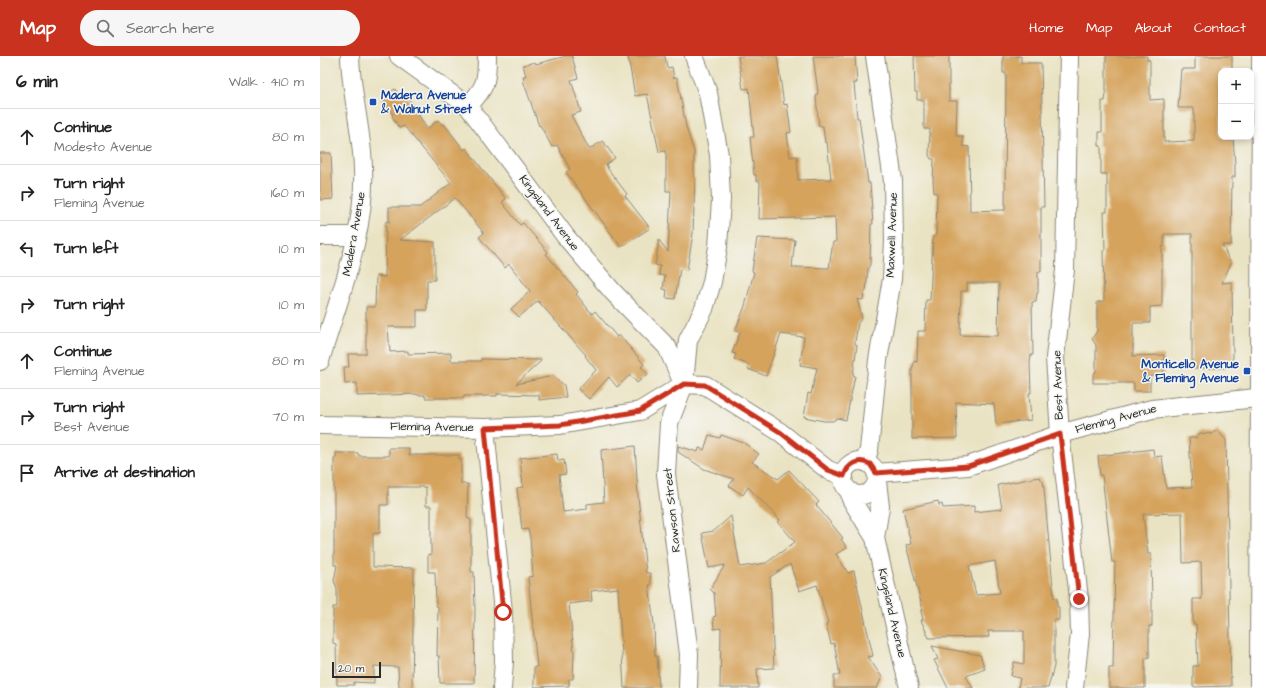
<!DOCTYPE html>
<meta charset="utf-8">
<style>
body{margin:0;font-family:"Architects Daughter",sans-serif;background:#f6f6f6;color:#222}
.controls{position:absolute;right:12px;top:12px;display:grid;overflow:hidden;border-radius:8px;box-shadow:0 2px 6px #0003}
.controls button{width:36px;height:36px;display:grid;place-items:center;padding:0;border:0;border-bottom:1px solid #e0e0e0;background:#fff;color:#222;font:20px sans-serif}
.scale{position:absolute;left:12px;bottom:10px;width:49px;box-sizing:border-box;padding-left:4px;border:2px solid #2b2b2b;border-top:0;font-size:11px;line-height:14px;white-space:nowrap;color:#2b2b2b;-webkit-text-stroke:3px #f6f6f2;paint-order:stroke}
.stop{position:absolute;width:12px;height:12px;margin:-9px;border:3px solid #c8321e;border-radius:50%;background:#fff}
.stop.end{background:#c8321e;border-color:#fff;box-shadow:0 1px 4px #0008}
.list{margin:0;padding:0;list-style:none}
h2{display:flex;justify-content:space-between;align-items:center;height:52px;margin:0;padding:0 16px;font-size:17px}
h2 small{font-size:13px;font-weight:400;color:#767676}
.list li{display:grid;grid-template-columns:26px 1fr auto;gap:12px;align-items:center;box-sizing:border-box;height:56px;padding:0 16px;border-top:1px solid #e0e0e0}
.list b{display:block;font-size:15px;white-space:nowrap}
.list p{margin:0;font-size:13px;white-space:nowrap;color:#767676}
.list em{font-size:13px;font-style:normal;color:#767676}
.icon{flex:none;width:22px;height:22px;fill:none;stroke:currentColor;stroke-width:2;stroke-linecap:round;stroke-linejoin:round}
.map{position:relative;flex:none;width:946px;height:632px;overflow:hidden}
header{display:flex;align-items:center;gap:24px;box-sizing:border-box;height:56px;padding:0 20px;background:#c8321e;color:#fff}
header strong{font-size:19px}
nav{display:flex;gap:22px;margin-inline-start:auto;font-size:14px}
.search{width:280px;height:36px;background:#f6f6f6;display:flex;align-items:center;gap:10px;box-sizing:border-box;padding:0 14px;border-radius:22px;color:#767676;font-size:15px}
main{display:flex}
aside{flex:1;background:#fff}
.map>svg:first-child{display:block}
.building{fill:#d5a35c;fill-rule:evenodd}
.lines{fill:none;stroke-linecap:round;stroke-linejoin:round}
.minor-casing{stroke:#8a8777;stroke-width:20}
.minor{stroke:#fff;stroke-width:18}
.route{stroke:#c8321e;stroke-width:5}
.transit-dot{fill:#1a4fb4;stroke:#f6f6f2;stroke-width:1.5}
.labels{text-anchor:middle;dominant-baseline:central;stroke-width:3;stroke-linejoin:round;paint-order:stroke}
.transit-label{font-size:12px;font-weight:bold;fill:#164399;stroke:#f6f6f2;text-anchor:start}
.street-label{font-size:12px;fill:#2b2b2b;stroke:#f6f6f2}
</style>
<header>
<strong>Map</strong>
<div class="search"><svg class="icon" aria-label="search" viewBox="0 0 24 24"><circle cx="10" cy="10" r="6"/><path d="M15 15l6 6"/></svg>Search here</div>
<nav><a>Home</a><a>Map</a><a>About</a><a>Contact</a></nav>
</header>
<main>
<aside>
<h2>6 min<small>Walk · 410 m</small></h2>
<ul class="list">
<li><svg class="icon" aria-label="ahead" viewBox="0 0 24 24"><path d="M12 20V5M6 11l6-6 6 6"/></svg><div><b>Continue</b><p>Modesto Avenue</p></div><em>80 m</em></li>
<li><svg class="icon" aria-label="right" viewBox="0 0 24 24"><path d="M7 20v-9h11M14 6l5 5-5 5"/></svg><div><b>Turn right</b><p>Fleming Avenue</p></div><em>160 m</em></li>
<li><svg class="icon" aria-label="left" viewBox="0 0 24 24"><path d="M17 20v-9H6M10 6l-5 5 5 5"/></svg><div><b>Turn left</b></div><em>10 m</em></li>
<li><svg class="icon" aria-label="right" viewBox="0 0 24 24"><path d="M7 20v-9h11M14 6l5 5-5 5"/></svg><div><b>Turn right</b></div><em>10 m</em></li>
<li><svg class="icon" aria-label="ahead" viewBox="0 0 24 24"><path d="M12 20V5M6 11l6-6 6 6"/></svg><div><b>Continue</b><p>Fleming Avenue</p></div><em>80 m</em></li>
<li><svg class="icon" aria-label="right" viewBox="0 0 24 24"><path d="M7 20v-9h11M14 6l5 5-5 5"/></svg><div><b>Turn right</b><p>Best Avenue</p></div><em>70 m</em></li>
<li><svg class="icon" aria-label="arrive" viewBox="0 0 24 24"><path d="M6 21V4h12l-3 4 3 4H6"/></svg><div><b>Arrive at destination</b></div></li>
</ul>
</aside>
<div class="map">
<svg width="946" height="632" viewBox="0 0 946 632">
<rect width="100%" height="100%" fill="#f6f6f2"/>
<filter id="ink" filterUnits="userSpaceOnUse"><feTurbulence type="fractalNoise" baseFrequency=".025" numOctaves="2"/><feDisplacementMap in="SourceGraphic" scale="8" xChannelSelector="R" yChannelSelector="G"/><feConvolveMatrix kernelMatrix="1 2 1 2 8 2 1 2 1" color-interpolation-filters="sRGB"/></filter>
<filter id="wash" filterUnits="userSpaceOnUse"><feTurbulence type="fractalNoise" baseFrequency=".012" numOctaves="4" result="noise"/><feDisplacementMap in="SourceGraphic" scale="16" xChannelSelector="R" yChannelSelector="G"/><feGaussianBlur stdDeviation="0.9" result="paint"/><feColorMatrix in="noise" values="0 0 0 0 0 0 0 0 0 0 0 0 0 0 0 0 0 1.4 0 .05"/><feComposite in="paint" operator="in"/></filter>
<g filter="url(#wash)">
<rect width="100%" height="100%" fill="#eae3c3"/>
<g id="blocks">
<path class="building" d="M246 0H252L258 22 251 24 261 56 251 59 269 93 283 85 295 102 286 108 288 113 307 138 305 140 330 172 301 191 246 116 250 113 237 89 232 91 220 69 219 70 204 27 203 20H206L203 9 215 6 216 8Z
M308 0H345L347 12 352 11 354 22 357 21 366 71 374 96V122H375L373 178 367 214 360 213 355 243 346 242 347 234 343 233 345 220 339 219 340 210 335 209 339 184 348 196 351 135H346V95L339 96 327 38 315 40Z
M418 0H457L464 49 467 48 471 76 467 77 470 101 477 100 478 124 511 123 507 86 505 87 503 70H499L496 41 498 36 493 0H535L537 27H534L537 62H539L548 127H550L553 168H551L550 209 548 212 546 235 544 236 543 244 537 243 542 262 538 267 535 286V288L537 289 533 319 535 320 526 364 517 362 513 365H504L484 361 488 337 491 338 497 312 480 309 484 281 461 278 446 320 428 313 429 309 414 303 416 298 412 297 420 276 415 275 425 250 434 216 432 215 437 182 475 184 472 211 509 212 513 186H516L515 161 439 163 440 125H436V119H434L430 81H434L429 32 423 33Z
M594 0H629V45H637L636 80H643V90L649 91 650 155 685 154 686 17H683V0H701V7H721L724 151H721V216H718V237H717L716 246H712L713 299H711L710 307 711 337H709L711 364 676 368 674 348 636 346 637 382 592 383V311H593L594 305 597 306 598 275H605L606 244H610L613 180H616L617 137H614L613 125 614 103H611L609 99 610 73H604V44H597V36H595ZM647 227H679L678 280 640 279 641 235H647Z
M786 0H827V4H830V44L844 43V86L874 85V52H858L861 13H875V0H912V13H901V81H913L915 108V121H912L911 189H902L911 207 902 227 912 226 913 302 906 312H872V178H844V191H842V250L830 251V267H813V300L844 299V320H830V335H814V327H773V320L776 315V289L772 283 777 275V246L784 245 783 195H785L784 156H787V118H781V90H779V76H782V45H785L786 39Z
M75 33 80 41 84 38 86 42 88 41 107 73 118 64 122 69 124 68 144 94 146 92 186 143 182 146 200 169 203 167 228 196 226 198 258 236 256 238 272 258 275 255 297 281 299 279 324 308 321 311 328 318 317 327 310 319 297 331 289 321 269 343 258 333 276 314 265 300 266 299 218 245 199 261 191 253 210 235 189 208 185 212 159 181 164 177 135 142 80 184 115 186V224H107V254H97V271H68L70 296 88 295V298L131 297V305H161V303L222 304 196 328 233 320 244 329 246 341 219 344V339L177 338V340H144V342H105V339H97V338L37 340V327L25 328 24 311H29L28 298H46V251H55L56 220 65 221 66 165 69 166V151H100L131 127 84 70 79 72 72 60 73 59 62 41Z
M0 97H11L13 143 0 144Z
M897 374 906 384 911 630 873 631V610H878L876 568H873V543H882L881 506 863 507 862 457 823 458 828 498H831L832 549V570H829V602H825V632H789V612H793L795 506H792L782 419 780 420 778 400 833 393 834 401 842 400 846 432 872 431 869 382H876L880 377 892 378Z
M389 379 400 382 401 379 424 387 439 398 432 406 458 423 469 414 499 446 496 449 523 482 521 483 527 492 516 498 528 517 534 515 553 600 548 601 562 621 557 632H514V619H520L514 587 511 588 506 568 508 567 497 529 479 535 470 508 450 521 454 612 437 613 438 632H400L401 572 394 573 393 561 396 560 394 537 390 533 405 509 389 512 382 477 394 475 411 460 420 511 446 507 475 486 458 466 460 464 428 431 423 439 409 430 414 423 384 413 358 396V390L378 396 379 392 384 394Z
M315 390 318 440 326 517H330L331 529H329L334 568 335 600H337L339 632H304L298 532 271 535 272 545 249 548 254 597 253 623H249V630L214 631V611H217L208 521 213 520 210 482 208 473 202 474 197 432 203 431 200 402 237 398 238 405 244 404 246 418 239 419 243 456 267 453V448L284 446 281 394Z
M69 392H89V399H139V403H141V428H148L147 462 151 464V516H154L155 553 154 627H120L119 600H117L118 550H116L115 516H108V498L111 499V450H106V431H68V449H60V477H53V511L94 512 92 632H79L78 611 54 610V627L34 626V629H17L16 588 13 587V551H17V532L14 525 17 509H14V402H16V397H38L39 400H69Z
M719 421 723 425 724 433 734 542H737V551H739V564H734V610L728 632H698L700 622 691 620 694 606 704 608V575H668L669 581 609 582 601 564H603L601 555 603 554 586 489 591 488 583 453 618 445 619 449 622 448 623 452 654 450V456L682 453 678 429ZM675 505 680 537 656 539 649 510Z
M612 590 660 599 665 613 646 620 653 632H628L614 604 618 603Z"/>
</g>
</g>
<g filter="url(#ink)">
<use href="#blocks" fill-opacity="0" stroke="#8a8777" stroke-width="1"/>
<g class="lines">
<g class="minor-casing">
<path id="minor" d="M79 0 148 50 246 181 293 236 347 291 363 327
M749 0 745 214 735 302 740 378 759 543 760 578 754 632
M148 50C166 31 167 26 167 0
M0 180H36
M0 305C18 242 46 179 43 112 42 74 31 38 30 0
M0 369 165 372 240 369 320 355 364 328 385 329 460 376 508 414 524 420
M165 372 183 556 184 605 182 632
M523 422a17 17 0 1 1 34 0a17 17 0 1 1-34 0Z
M545 406 549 394 558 304 572 223 574 185 573 125 555 0
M556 417 648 410 740 378 832 353 946 341
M557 425 560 451 555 482 589 632
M530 435 531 443 555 482
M368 632 369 598 346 418 349 367 364 328 368 284 384 253 392 226 398 191 401 144 399 99 388 37 374 0
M939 632 941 0"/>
</g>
<use href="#minor" class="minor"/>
</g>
</g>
<g class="lines" filter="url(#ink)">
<path class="route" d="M183 556 165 372 240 369 320 355 364 328 385 329 460 376 508 414 524 420C528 408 538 402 550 408L556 417 648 410 740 378 759 543"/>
</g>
<g class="transit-dot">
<rect x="49" y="42" width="8" height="8" rx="2"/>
<rect x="923" y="311" width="8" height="8" rx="2"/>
</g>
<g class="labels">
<g class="transit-label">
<text x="61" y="39">Madera Avenue<tspan x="61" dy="14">&amp; Walnut Street</tspan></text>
<text x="919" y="308" text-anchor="end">Monticello Avenue<tspan x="919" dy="14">&amp; Fleming Avenue</tspan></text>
</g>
<g class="street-label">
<text transform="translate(229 157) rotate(53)">Kingsland Avenue</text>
<text transform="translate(34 178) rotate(-80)">Madera Avenue</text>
<text transform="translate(572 179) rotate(-88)">Maxwell Avenue</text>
<text transform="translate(738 329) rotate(-92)">Best Avenue</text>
<text transform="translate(796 363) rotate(-15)">Fleming Avenue</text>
<text transform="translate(112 371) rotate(1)">Fleming Avenue</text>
<text transform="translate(352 454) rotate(-96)">Rawson Street</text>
<text transform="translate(572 557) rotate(77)">Kingsland Avenue</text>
</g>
</g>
</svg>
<div class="controls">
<button>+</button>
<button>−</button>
</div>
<div class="scale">20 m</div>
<div class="stop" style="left:183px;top:556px"></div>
<div class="stop end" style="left:759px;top:543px"></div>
</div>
</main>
